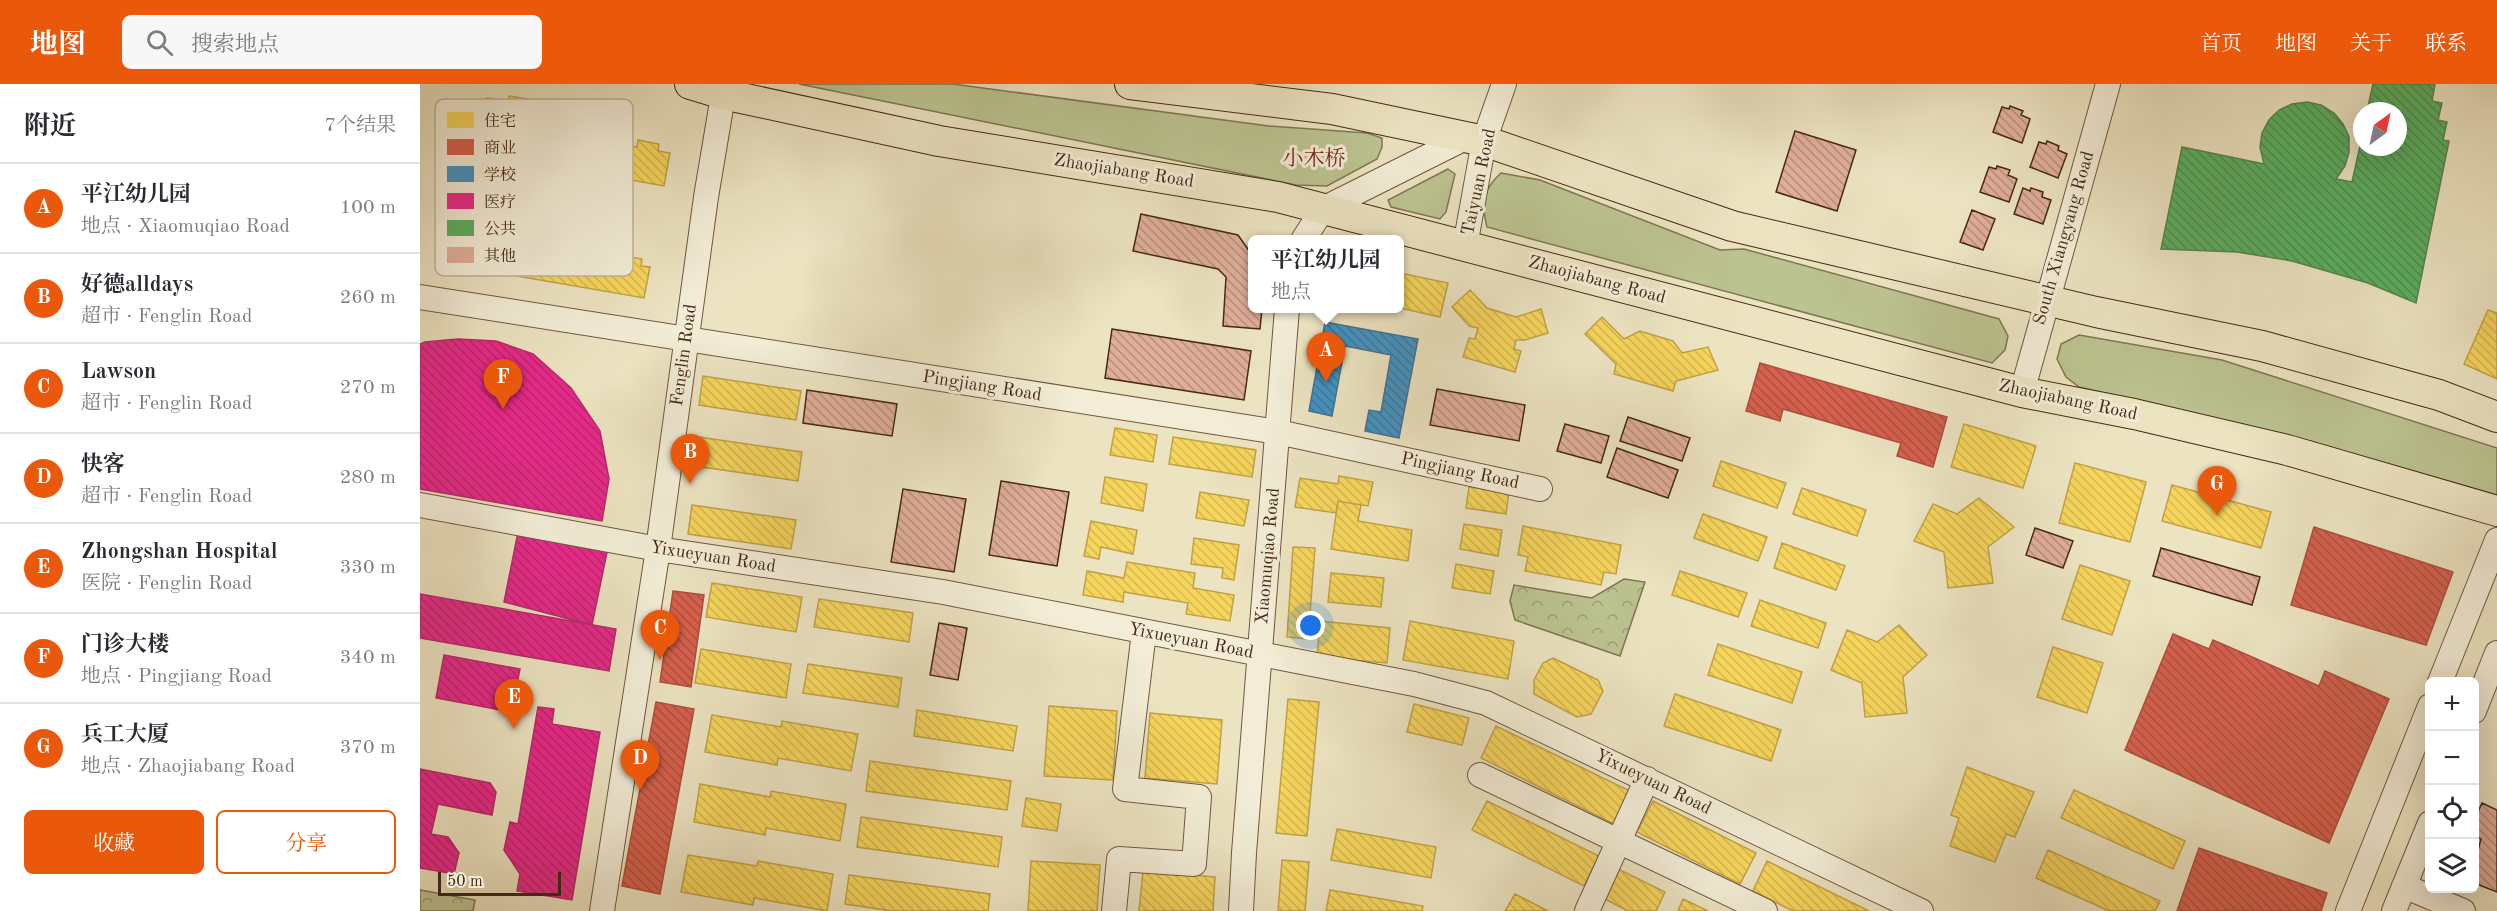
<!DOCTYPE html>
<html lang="zh">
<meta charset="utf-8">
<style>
body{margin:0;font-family:"Old Standard TT","Noto Serif SC",serif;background:#f7f7f7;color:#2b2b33}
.controls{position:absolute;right:18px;bottom:18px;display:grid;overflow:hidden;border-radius:9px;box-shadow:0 6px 24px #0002}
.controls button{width:54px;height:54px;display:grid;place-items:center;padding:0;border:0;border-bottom:2px solid #e1e1e2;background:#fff;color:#2b2b33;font:30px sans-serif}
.compass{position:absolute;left:1933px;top:18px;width:54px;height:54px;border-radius:50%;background:#fff;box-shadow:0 6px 24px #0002;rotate:33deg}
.scale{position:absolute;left:18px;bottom:15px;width:123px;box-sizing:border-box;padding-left:6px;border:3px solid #452815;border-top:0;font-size:16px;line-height:21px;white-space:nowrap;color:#452815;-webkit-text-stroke:4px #f3edd7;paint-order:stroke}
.you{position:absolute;left:891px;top:542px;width:21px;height:21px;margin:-15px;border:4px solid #fff;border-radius:50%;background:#1a73e8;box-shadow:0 0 0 9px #1a73e833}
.badge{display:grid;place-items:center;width:39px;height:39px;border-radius:50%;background:#ea580c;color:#fff;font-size:20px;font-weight:700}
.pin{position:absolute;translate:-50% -50px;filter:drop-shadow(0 2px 3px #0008)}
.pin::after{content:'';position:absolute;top:32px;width:21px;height:18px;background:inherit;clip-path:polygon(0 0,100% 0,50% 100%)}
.popup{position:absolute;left:828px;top:151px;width:156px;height:78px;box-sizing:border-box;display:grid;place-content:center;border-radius:9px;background:#fff;filter:drop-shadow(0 2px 4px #0005);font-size:20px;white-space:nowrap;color:#7c7c81}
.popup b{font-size:22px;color:#2b2b33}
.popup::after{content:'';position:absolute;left:50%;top:100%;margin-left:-12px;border:12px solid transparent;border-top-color:#fff}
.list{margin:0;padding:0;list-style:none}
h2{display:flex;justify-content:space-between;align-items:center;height:78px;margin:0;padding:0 24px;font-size:26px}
h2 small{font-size:20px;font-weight:400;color:#7c7c81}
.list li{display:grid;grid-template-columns:39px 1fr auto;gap:18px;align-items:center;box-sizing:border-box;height:90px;padding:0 24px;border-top:2px solid #e1e1e2}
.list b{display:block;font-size:22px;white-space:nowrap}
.list p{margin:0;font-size:20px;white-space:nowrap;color:#7c7c81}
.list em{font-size:20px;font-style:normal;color:#7c7c81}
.actions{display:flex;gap:12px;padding:18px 24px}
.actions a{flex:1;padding:14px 0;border:2px solid #ea580c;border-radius:9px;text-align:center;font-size:21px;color:#ea580c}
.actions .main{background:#ea580c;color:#fff}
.icon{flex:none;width:33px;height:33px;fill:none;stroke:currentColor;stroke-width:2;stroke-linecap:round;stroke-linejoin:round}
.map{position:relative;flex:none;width:2077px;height:827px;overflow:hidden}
header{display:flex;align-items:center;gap:36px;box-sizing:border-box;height:84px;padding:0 30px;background:#ea580c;color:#fff}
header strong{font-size:28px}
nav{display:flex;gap:33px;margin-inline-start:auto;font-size:21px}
.search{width:420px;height:54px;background:#f7f7f7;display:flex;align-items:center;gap:15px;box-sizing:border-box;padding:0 21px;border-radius:9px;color:#7c7c81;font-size:22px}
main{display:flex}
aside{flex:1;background:#fff}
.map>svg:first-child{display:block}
.grass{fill:#bbc390;stroke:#807652;stroke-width:1.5}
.park{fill:url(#park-crowns);stroke:#807652;stroke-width:1.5}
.homes{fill:url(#homes-back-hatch);stroke:#c1a147;stroke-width:1.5}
.shops{fill:url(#shops-back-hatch);stroke:#aa4f3c;stroke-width:1.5}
.schools{fill:url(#schools-back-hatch);stroke:#44738f;stroke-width:1.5}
.health{fill:url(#health-back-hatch);stroke:#b62967;stroke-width:1.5}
.public{fill:url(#public-back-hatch);stroke:#54864a;stroke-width:1.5}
.building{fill:url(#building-back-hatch);stroke:#452815;stroke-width:1.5}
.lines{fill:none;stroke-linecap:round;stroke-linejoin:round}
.minor-casing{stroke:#6f5740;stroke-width:26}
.major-casing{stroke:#452815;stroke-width:32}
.minor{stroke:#f3edd7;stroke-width:24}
.major{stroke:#ece3c1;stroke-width:30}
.labels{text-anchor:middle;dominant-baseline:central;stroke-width:6;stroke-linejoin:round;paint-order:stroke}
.street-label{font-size:18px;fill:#452815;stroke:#f3edd7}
.quarter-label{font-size:21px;fill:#7a1f14;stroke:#f3edd7}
.key{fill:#f3edd7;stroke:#bfb29d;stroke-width:1.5}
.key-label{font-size:16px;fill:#452815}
</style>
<header>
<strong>地图</strong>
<div class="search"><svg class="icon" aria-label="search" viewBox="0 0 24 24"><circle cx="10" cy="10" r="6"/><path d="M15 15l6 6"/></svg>搜索地点</div>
<nav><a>首页</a><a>地图</a><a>关于</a><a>联系</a></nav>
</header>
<main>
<aside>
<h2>附近<small>7个结果</small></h2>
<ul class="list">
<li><span class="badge">A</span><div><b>平江幼儿园</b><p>地点 · Xiaomuqiao Road</p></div><em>100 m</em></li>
<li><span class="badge">B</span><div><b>好德alldays</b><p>超市 · Fenglin Road</p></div><em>260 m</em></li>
<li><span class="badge">C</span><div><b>Lawson</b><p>超市 · Fenglin Road</p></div><em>270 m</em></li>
<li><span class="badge">D</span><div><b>快客</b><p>超市 · Fenglin Road</p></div><em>280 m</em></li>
<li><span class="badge">E</span><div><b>Zhongshan Hospital</b><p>医院 · Fenglin Road</p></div><em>330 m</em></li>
<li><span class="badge">F</span><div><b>门诊大楼</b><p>地点 · Pingjiang Road</p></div><em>340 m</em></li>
<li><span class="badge">G</span><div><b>兵工大厦</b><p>地点 · Zhaojiabang Road</p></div><em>370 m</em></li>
</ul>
<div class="actions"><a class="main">收藏</a><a>分享</a></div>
</aside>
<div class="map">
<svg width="2077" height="827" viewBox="0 0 2077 827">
<defs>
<pattern id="park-crowns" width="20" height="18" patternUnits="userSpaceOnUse" patternTransform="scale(1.5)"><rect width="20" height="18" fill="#bbc390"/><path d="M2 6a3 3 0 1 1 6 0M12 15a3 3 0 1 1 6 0" fill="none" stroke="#9a9e74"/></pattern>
<pattern id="homes-back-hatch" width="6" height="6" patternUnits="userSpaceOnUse" patternTransform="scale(1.5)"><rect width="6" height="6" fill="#f6d55c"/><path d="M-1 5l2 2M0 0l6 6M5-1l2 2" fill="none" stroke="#d4b74f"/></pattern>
<pattern id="shops-back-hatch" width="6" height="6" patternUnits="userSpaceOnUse" patternTransform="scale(1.5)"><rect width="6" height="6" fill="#d6604d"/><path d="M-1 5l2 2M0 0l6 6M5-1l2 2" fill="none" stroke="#af4f3f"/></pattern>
<pattern id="schools-back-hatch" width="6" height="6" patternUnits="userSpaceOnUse" patternTransform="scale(1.5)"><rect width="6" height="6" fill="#4393c3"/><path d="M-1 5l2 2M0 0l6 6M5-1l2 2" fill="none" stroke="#3a789d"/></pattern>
<pattern id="health-back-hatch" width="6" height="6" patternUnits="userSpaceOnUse" patternTransform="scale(1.5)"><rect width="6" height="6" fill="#e7298a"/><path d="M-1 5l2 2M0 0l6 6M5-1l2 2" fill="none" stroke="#bd2370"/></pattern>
<pattern id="public-back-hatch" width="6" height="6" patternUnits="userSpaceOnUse" patternTransform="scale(1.5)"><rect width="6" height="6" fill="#5aae61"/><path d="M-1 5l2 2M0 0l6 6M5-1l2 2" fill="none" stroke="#4c8e4f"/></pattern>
<pattern id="building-back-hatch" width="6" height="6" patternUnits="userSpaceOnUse" patternTransform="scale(1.5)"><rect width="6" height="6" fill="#dfad98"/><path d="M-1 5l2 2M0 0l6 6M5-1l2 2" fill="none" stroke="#b78d7b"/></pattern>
</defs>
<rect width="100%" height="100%" fill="#ece3c1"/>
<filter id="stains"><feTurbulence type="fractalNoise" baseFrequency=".00333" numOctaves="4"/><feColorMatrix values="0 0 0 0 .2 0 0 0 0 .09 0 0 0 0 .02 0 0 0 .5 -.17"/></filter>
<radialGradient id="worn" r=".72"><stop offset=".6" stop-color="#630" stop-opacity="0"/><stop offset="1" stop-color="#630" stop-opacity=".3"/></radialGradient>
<path class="grass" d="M379 0H533L849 42 947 49 962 54V63L957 75 907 102 876 101Z
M1028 85 1035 90 1026 128 1020 135 971 123 968 116Z
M1081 89 1120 96 1300 166 1324 165 1579 235 1588 252 1585 266 1572 279 1067 143C1061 120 1063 105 1081 89Z
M1659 251 1802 276 2077 364V414L1894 358 1659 303 1646 293 1637 275 1641 260Z"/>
<path class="park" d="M1204 495 1225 498 1200 572 1095 536 1090 517 1094 501 1172 514Z
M0 806 55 816 53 827H0Z"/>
<path class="homes" d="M89 12 109 15 107 23 153 32 155 25 174 28 173 37 204 43 201 60 217 63 218 56 239 60 238 67 250 69 244 102 189 92 193 71 61 46 67 14 88 18Z
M77 149 104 154 102 164 123 168 125 154 154 160 152 171 193 178 194 170 222 175 221 182 230 183 224 214 74 188 78 168 73 167Z
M980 189 1028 199 1020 233 980 224Z
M1050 206 1067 224 1096 233 1121 225 1128 249 1105 256H1096L1094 265 1101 267 1095 288 1043 273 1049 254 1055 255 1058 244 1049 242 1032 223Z
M2068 226 2077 229V295L2044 280Z
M1182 233 1204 255 1220 247 1253 257 1262 269 1288 263 1298 286 1256 297 1253 307 1194 290 1196 280 1165 250Z
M283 292 381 307 376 336 279 321Z
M1544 340 1616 362 1603 404 1531 383Z
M695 344 737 351 733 378 690 371Z
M279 353 382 368 378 397 275 382Z
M753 353 836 366 832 393 749 380Z
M1301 377 1366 399 1357 424 1293 402Z
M1655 379 1726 398 1710 458 1639 439Z
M919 392 953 398 948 422 918 417 916 429 875 423 880 394 918 400Z
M685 393 727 400 723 427 681 419Z
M1752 401 1851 428 1841 464 1742 437Z
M1049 403 1089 408 1086 430 1046 424Z
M1382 404 1446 426 1437 452 1373 430Z
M780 408 829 416 824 442 776 434Z
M1559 414 1594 443 1568 463 1573 499 1528 504 1524 468 1494 457 1513 420 1537 430Z
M918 417 941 421 938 437 992 446 988 477 911 465Z
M272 421 376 436 371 465 268 450Z
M1283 430 1347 453 1338 477 1274 454Z
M671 437 717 446 713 470 681 463 679 475 664 472Z
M1044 440 1082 446 1078 472 1040 465Z
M1103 442 1201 461 1196 490 1184 488 1181 501 1105 487 1108 473 1098 471Z
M774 454 819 461 814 496 802 494 803 484 771 480Z
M1362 459 1425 482 1416 506 1354 484Z
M873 463 895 464 888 555 867 553Z
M707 478 775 489 773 504 814 511 810 537 766 530 768 519 704 508 703 518 663 511 667 487 704 494Z
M1036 480 1074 487 1070 510 1032 504Z
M1660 481 1710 497 1692 551 1642 535Z
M1260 487 1327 509 1318 533 1252 511Z
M911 489 964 494 961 523 908 518Z
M292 499 382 513 376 548 286 533Z
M399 515 493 529 489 558 394 543Z
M1340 516 1406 539 1398 564 1331 542Z
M900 537 970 544 967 579 897 573Z
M990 537 1094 557 1088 595 983 576Z
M1479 541 1507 571 1483 593 1487 629 1445 633 1442 599 1411 586 1427 546 1457 558Z
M1298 560 1382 588 1372 619 1288 591Z
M1633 563 1683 579 1667 629 1617 613Z
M281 565 371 580 366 614 275 599Z
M1133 574 1178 596 1183 607 1171 630 1157 633 1114 610V596L1123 579Z
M388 580 482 594 478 623 383 609Z
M1255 610 1361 646 1351 677 1244 642Z
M868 615 899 618 887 752 856 749Z
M994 620 1049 634 1042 661 987 648Z
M629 622 697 627 693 696 624 692Z
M497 626 597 642 593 667 494 652Z
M730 629 802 636 797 700 725 694Z
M292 631 361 643 362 637 438 650 431 687 358 674 357 681 285 668Z
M1076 642 1212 708 1196 741 1061 674Z
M450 677 591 697 587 726 446 707Z
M1547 683 1614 708 1595 753 1586 750 1575 778 1530 762 1539 734 1531 731Z
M280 700 350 713 351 707 426 720 420 757 346 744 345 751 274 738Z
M1654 706 1765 757 1753 785 1641 734Z
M606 714 641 720 637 747 602 742Z
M1067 717 1179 772 1164 802 1052 746Z
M1233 717 1336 769 1320 800 1217 748Z
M441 733 582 753 578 783 437 763Z
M917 745 1016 763 1011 794 911 776Z
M1628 766 1740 817 1735 827H1689L1616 794Z
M268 771 337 782 338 777 413 790 407 827 334 814 333 821 261 808Z
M862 776 889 778 885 827H858Z
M611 777 680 781 677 827H608Z
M1347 777 1449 827H1373L1333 807Z
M1196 784 1245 808 1236 827H1208L1181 813Z
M723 787 795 793 793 827H719Z
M429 791 570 810 568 827H472L425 820Z
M910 806 1003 822 1002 827H906Z
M1095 810 1128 827H1085Z
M1263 815 1288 827H1258Z"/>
<path class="shops" d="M1340 279 1527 333 1513 383 1477 372 1481 359 1363 325 1360 337 1326 327Z
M1894 443 2033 488 2006 561 1871 521Z
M253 507 284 511 271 603 240 598Z
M1753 550 1789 565 1793 556 1899 602 1905 587 1969 615 1909 759 1705 666Z
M236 618 274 625 240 810 202 802Z
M1779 764 1907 809 1901 827H1757Z"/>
<path class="schools" d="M905 238 998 255 979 354 945 347 949 326 961 328 971 271 925 262 912 332 889 327Z"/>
<path class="health" d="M38 255 76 257 113 270 151 304 180 347 189 395 182 437 0 405V260L5 258Z
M98 448 188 463 172 541 84 518Z
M0 510 196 545 189 587 0 554Z
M24 571 100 585 91 628 16 614Z
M118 623 134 625 132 640 180 648 152 816 97 807 100 790 84 766 90 738 98 740Z
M0 685 70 699 76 708 72 731 18 720 11 750 28 753 39 769 34 790 0 784Z"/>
<path class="public" d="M1953 0H2015L2012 17 2022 19 2018 36 2027 38 2023 56 2029 57 1996 219 1948 199 1872 177 1817 168 1741 165 1762 63 1844 80 1840 63 1842 49 1849 36 1859 26 1872 20 1887 18 1901 21 1914 29 1923 40 1929 53V68L1925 82 1916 95 1932 98 1942 53V63H1978V27H1947Z"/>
<path class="building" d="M1590 22 1603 27 1601 31 1610 35 1602 59 1573 48 1582 23 1589 25Z
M1375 47 1436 66 1417 127 1356 108Z
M1627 57 1639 62 1638 66 1647 70 1638 94 1610 83 1619 58 1626 60Z
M1577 82 1590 86 1588 91 1597 95 1589 118 1560 108 1569 83 1576 85Z
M1603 104 1610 107 1611 104 1623 108 1622 113 1631 116 1623 140 1594 130Z
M1552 126 1575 135 1563 166 1540 158Z
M721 130 818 151 832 171V224H842L840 245 803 242 806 193 798 185 713 167Z
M692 245 831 267 824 316 685 294Z
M1017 305 1105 321 1099 357 1010 341Z
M387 306 477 320 472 352 383 339Z
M1208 333 1270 354 1262 377 1200 357Z
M1145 340 1189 352 1181 379 1137 367Z
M1197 364 1258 386 1248 414 1187 393Z
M581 397 649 408 637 482 569 471Z
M483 405 546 415 534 488 471 478Z
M1615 444 1653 457 1643 484 1606 471Z
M1741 464 1840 493 1832 521 1733 492Z
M519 539 547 544 538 596 510 591Z
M2062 719 2077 726V808L2054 799V766H2058L2061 755 2054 752V737Z"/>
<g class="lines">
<g class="minor-casing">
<path id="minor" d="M883 156 903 125 1047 53
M1045 162 1064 57 1084 0
M0 213 858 348 1120 405
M1602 308 1688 0
M0 421 238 465 523 508 994 600 1066 619 1501 827
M2020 598 2077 456
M2054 627 2077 569
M1060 691 1345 827
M1984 802 2043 827
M182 827 238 465 286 113 305 0
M694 827 699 775 774 780 779 713 705 705 724 548
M821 827 824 769 867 224
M1167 827 1227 695
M1928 827 2010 622
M1974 827 2010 739"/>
</g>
<g class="major-casing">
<path id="major" d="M270 0 303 10 519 57 858 113 1602 308 1714 330 1867 366 2077 427
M710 0 912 25 1064 57 1312 142 1676 228 1842 262 2019 311 2077 333"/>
</g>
<use href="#minor" class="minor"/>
<use href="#major" class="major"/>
</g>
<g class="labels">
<g class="street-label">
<text transform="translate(704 87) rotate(9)">Zhaojiabang Road</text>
<text transform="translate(1059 98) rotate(-78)">Taiyuan Road</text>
<text transform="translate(1644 154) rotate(-74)">South Xiangyang Road</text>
<text transform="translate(1177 196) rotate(15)">Zhaojiabang Road</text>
<text transform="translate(264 271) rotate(-82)">Fenglin Road</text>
<text transform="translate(562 302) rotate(9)">Pingjiang Road</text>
<text transform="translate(1648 316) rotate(12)">Zhaojiabang Road</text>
<text transform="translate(1040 387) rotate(12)">Pingjiang Road</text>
<text transform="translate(848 472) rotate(-85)">Xiaomuqiao Road</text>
<text transform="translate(293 473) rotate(9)">Yixueyuan Road</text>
<text transform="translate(771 557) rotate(11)">Yixueyuan Road</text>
<text transform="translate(1233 698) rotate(26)">Yixueyuan Road</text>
</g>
<g class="quarter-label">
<text x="894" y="75">小木桥</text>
</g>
</g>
<rect x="15" y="15" width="198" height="177" rx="9" class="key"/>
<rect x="27" y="28" width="27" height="16" fill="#f6d55c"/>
<rect x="27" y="55" width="27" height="16" fill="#d6604d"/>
<rect x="27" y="82" width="27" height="16" fill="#4393c3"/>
<rect x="27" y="109" width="27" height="16" fill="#e7298a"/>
<rect x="27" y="136" width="27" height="16" fill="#5aae61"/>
<rect x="27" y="163" width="27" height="16" fill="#dfad98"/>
<g class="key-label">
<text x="64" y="42">住宅</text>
<text x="64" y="69">商业</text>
<text x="64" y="96">学校</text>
<text x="64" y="123">医疗</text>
<text x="64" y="150">公共</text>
<text x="64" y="177">其他</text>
</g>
<rect width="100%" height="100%" filter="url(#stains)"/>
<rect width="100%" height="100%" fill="url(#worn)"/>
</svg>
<div class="controls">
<button>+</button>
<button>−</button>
<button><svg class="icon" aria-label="locate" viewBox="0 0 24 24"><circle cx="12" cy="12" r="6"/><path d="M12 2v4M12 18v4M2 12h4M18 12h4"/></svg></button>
<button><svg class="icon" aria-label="layers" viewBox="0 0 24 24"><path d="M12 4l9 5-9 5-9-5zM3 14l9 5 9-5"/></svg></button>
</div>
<svg class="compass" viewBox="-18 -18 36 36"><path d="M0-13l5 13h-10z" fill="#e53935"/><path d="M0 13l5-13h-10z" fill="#7c7c81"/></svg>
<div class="scale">50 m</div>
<div class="you"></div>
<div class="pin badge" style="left:906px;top:298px">A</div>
<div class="popup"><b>平江幼儿园</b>地点</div>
<div class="pin badge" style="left:270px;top:400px">B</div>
<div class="pin badge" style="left:240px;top:576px">C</div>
<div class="pin badge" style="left:220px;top:706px">D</div>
<div class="pin badge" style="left:94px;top:645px">E</div>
<div class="pin badge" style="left:83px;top:325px">F</div>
<div class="pin badge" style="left:1797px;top:432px">G</div>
</div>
</main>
